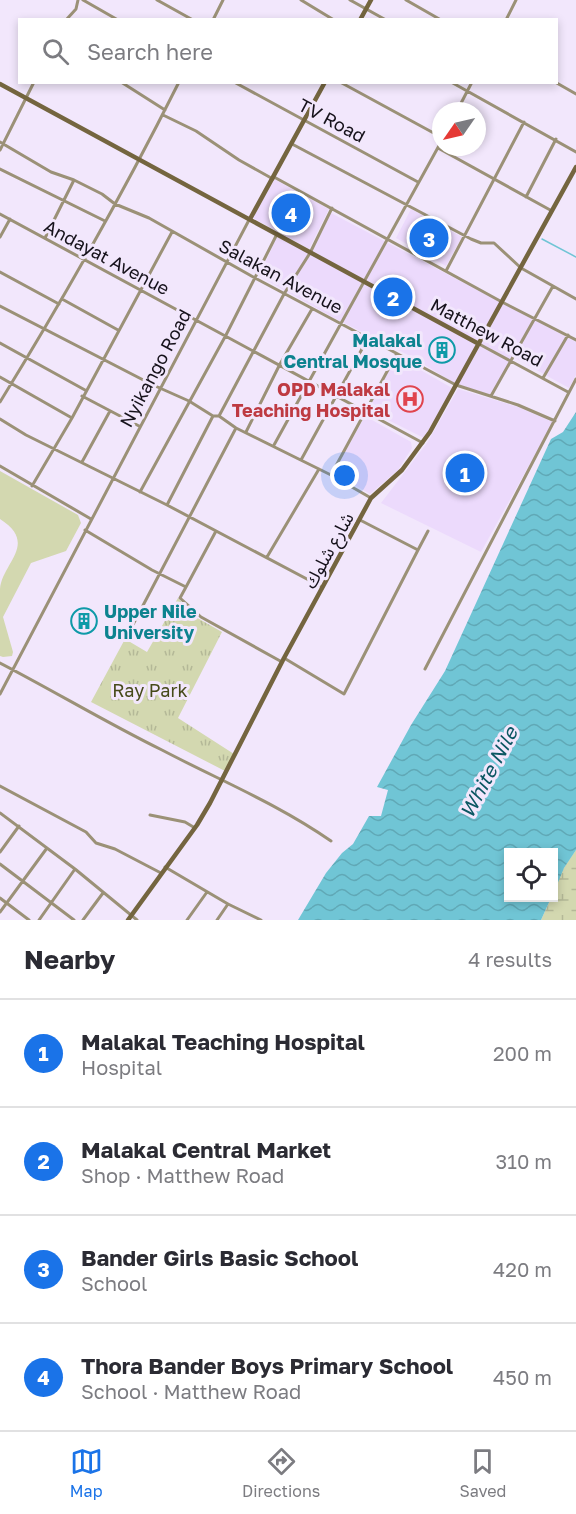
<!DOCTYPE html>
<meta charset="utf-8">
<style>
body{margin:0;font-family:"Golos Text","Noto Sans Arabic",sans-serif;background:#f2f2f3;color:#2b2b33}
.controls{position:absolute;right:18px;bottom:18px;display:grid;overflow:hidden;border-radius:0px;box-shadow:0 3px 9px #0003}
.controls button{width:54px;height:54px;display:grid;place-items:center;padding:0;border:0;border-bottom:2px solid #e1e1e2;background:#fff;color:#2b2b33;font:30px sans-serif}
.compass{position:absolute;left:432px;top:102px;width:54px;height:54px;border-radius:50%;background:#fff;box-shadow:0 3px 9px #0003;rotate:236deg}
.you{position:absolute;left:345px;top:476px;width:21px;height:21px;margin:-15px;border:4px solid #fff;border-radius:50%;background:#1a73e8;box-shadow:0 0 0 9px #1a73e833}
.badge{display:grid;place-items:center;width:39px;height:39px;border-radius:50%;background:#1a73e8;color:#fff;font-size:20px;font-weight:700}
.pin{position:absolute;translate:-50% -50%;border:3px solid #fff;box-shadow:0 2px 6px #0006}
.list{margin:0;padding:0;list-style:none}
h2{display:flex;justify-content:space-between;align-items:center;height:78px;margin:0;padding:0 24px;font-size:26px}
h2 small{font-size:20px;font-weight:400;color:#7c7c81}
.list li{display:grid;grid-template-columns:39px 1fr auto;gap:18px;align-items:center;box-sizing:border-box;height:108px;padding:0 24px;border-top:2px solid #e1e1e2}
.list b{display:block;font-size:22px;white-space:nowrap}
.list p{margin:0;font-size:20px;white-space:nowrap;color:#7c7c81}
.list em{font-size:20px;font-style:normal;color:#7c7c81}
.icon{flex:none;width:33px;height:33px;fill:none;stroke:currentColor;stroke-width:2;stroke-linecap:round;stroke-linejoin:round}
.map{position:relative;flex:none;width:576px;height:920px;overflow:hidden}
.search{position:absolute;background:#fff;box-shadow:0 3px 9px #0003;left:18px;right:18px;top:18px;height:66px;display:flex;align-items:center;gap:15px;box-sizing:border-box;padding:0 21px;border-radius:0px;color:#7c7c81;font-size:22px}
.sheet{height:510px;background:#fff}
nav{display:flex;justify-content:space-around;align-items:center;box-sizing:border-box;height:84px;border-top:2px solid #e1e1e2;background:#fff;font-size:16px;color:#7c7c81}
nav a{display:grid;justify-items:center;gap:3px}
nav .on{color:#1a73e8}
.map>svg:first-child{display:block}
.built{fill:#ecdafc}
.grass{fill:url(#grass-tufts)}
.wetland{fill:url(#wetland-marsh)}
.pitch{fill:#d3d8b0}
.water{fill:url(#water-waves)}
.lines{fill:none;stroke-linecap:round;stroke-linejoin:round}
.stream{stroke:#70c5d5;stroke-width:1.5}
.street{stroke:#9b9177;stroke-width:3}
.secondary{stroke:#74653f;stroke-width:4.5}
.labels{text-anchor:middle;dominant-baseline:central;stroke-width:6;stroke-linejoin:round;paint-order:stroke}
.street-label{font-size:18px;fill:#16121b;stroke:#f2e7fc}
.culture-label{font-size:18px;font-weight:bold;fill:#0d838f;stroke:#f2e7fc;text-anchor:end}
.health-label{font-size:18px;font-weight:bold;fill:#be3a42;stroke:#f2e7fc;text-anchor:end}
.park-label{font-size:18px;fill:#464a1a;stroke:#f2e7fc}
.water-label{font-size:20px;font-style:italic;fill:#0c5763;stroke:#f2e7fc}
</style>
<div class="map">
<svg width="576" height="920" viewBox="0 0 576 920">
<defs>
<pattern id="grass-tufts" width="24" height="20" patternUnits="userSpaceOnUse" patternTransform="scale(1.5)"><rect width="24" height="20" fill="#d3d8b0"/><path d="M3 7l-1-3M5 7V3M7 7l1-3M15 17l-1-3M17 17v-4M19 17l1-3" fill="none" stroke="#b4b897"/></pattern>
<pattern id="wetland-marsh" width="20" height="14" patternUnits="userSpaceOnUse" patternTransform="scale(1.5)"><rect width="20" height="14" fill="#d3d8b0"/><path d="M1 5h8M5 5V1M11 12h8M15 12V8" fill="none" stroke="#b4b897"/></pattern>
<pattern id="water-waves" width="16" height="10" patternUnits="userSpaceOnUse" patternTransform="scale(1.5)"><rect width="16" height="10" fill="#70c5d5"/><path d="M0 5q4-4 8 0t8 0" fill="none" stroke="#60a8b6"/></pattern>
</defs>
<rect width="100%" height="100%" fill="#f2e7fc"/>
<path class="built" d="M274 179 329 209 309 249 253 218Z
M411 209 462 237 446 266 396 238Z
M331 213 576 342V375L569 388 513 357 491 395 454 383 412 357 334 318 259 276 277 237 309 252Z
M396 356 452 388 424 438 368 410Z
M458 389 518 407 553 422 481 552 381 503 427 443Z
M365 416 411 442 412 448 398 470 370 494 334 473Z"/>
<path class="grass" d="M178 598 194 616 222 632 178 718 234 754 225 771 91 702 125 639 147 652Z"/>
<path class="wetland" d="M576 850V920H541L551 898H554C554 880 567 863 576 850Z"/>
<path class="pitch" d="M0 471 78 515 81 523 66 551 31 563 3 617 13 652 12 656 3 657 0 656C0 634 0 611 0 589 2 563 39 544 0 519Z"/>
<path class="water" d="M576 412V850L564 868 554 892V852H508V898H551L541 920H298L326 873 342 853 353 844 369 816H381L388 790 377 787 411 725 445 671 551 439 563 432Z"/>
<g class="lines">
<path class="stream" d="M542 239 576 257"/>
<path class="street" d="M83 0 118 20
M157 0 193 20
M301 0 334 20
M350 0 386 20
M406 0 441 20
M66 20 76 9 78 0
M213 20 223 0
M506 20 516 0
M121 82 165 110
M234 82 418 182
M340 82 441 137
M451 82 576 152
M555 82 576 94
M457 111 472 82
M163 115 196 131 239 160 273 179
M0 142 51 172 74 180 102 194 115 204 149 218 255 278 456 385 518 405 555 421
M292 144 471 239 481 243H494L521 268 576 299
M438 148 552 211
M0 150 34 82
M0 169 105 221
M274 177 502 302 576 340
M526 197 556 139
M0 214 423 443
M0 237 10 219
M45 238 74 180
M446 271 524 122
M0 272 59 304
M62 299 118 330
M0 306 153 385 189 401 213 416H219L236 428 331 475 371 498
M0 343 85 390
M479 344 568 392
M0 377 72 418
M543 378 568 335
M82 396 139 426
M491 396 553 286
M0 402C64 298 124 192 179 82
M219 416 284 294 310 253 332 208
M0 419 26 435 167 505 322 587
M246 432 280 364 312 309
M274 445 441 142
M301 460 368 338
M82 462 110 411
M0 466 91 519
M331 475 396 355
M32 486 72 418 172 232
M140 492 226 335 277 234
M167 505 213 416
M360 520 418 550 428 531
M85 530 152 570 186 587 180 598 201 617 282 662
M267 557 319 469
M186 587 216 531
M127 636 236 428
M284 658 344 694 418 550
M0 663C54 691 107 723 162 750 219 780 278 804 331 841
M425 669 576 379
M0 694 249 220
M0 786 86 832 96 843 115 849 161 873
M0 813 75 869 137 920
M150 815 185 822 195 828
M0 852 19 826
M0 864 74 920
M165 867 228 904 261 920
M0 898 29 920
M0 912 47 848
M39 920 75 869
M83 920 103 893
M187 920 207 892
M217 920 228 904"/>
<path class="secondary" d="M360 20 371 0
M0 84 479 344
M250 219 325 82
M128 920 197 825 210 803 284 658 371 498 402 470 430 432 576 167"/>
</g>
<defs>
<g id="building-ring" transform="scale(1.35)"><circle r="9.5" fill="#f2e7fc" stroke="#0f9aa8" stroke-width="1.5"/><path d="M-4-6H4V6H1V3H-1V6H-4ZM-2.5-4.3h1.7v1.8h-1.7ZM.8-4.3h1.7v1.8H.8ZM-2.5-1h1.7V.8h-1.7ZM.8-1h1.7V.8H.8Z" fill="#0f9aa8"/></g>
<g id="hospital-ring" transform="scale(1.35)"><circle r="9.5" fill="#f2e7fc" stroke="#e0444e" stroke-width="1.5"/><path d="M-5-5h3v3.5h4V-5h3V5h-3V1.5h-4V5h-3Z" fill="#e0444e"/></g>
</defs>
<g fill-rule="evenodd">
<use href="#building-ring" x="442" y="350"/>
<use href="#hospital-ring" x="410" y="399"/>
<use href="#building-ring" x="84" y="621"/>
</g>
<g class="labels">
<g class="street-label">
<text transform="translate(332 120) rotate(28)">TV Road</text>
<text transform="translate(107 257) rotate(28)">Andayat Avenue</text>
<text transform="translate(281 276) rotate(28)">Salakan Avenue</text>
<text transform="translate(487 332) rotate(28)">Matthew Road</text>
<text transform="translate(155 368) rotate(-62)">Nyikango Road</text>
<text transform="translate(328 550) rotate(-61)">شارع شلوك</text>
</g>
<g class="culture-label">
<text x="422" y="340">Malakal<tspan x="422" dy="21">Central Mosque</tspan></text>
<text x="104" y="611" text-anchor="start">Upper Nile<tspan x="104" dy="21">University</tspan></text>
</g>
<g class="health-label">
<text x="390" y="389">OPD Malakal<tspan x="390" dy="21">Teaching Hospital</tspan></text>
</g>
<g class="park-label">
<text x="150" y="690">Ray Park</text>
</g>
<g class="water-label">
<text transform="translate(488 772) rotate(-62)">White Nile</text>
</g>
</g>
</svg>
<div class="controls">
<button><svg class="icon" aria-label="locate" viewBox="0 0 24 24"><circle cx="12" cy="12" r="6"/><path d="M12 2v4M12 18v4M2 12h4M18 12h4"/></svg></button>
</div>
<svg class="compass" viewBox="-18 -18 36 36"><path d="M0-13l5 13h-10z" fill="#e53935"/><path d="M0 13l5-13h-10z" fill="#7c7c81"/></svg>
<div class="you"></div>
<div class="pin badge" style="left:465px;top:473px">1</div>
<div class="pin badge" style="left:393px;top:297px">2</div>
<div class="pin badge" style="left:429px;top:238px">3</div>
<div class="pin badge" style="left:291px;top:213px">4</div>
<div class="search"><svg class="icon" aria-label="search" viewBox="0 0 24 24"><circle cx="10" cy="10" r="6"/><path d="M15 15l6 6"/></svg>Search here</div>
</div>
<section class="sheet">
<h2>Nearby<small>4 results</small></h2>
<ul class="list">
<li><span class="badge">1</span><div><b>Malakal Teaching Hospital</b><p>Hospital</p></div><em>200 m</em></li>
<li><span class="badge">2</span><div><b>Malakal Central Market</b><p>Shop · Matthew Road</p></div><em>310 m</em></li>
<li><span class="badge">3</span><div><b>Bander Girls Basic School</b><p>School</p></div><em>420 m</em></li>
<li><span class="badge">4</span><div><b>Thora Bander Boys Primary School</b><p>School · Matthew Road</p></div><em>450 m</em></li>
</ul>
</section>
<nav>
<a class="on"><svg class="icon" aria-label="map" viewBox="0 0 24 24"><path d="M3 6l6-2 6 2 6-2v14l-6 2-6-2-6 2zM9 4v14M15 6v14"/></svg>Map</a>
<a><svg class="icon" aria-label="directions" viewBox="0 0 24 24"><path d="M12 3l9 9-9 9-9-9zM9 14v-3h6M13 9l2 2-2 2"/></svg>Directions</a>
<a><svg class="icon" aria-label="saved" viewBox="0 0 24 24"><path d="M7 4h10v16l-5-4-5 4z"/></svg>Saved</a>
</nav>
